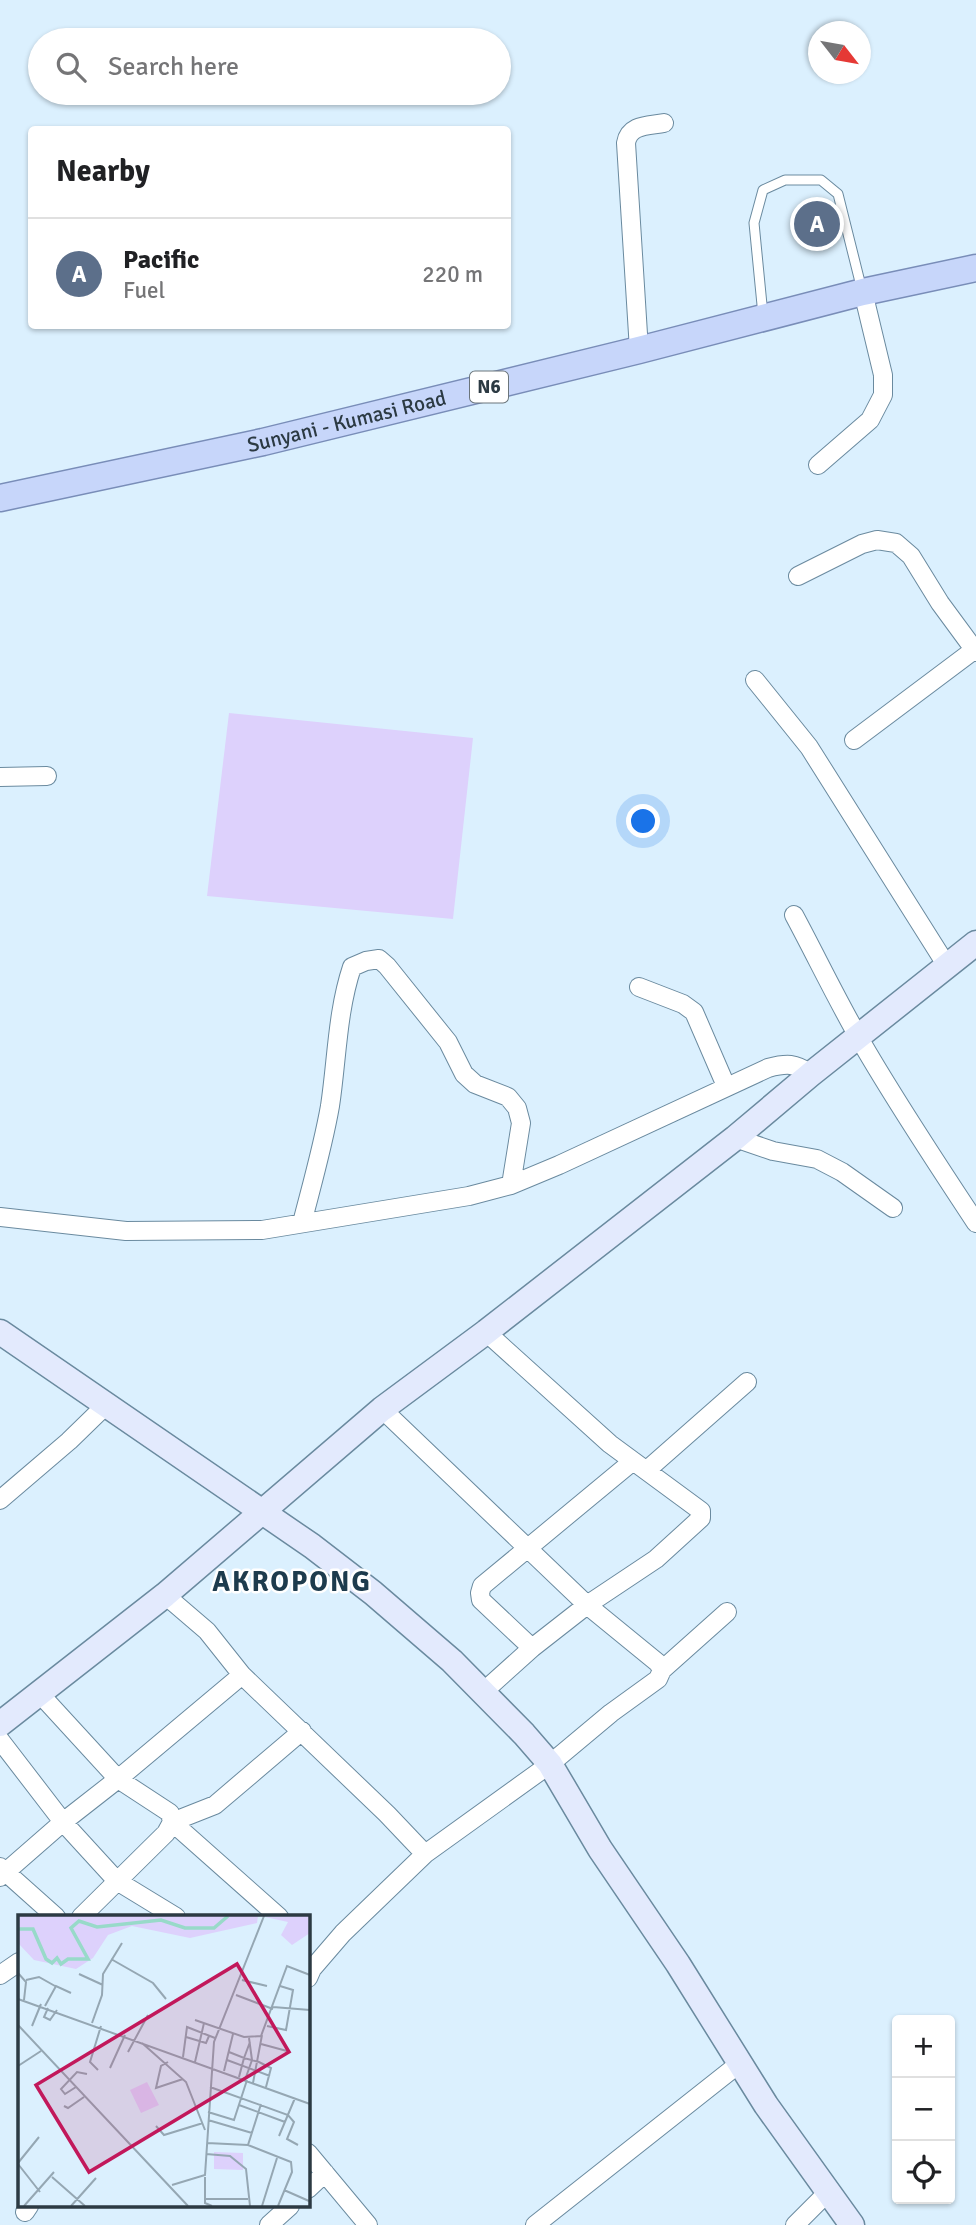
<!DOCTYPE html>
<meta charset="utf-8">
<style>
body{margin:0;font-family:Signika,sans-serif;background:#f6f6f6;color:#202124}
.controls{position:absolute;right:21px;bottom:21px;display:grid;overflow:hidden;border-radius:7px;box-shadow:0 2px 5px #0004}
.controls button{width:63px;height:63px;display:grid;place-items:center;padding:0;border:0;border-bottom:2px solid #e0e0e0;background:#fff;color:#202124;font:35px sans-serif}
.compass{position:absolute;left:808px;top:21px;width:63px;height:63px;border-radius:50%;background:#fff;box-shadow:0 2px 5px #0004;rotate:121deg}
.you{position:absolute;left:644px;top:822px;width:24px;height:24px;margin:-18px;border:5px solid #fff;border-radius:50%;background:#1a73e8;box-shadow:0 0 0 10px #1a73e833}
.badge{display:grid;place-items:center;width:46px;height:46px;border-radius:50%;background:#95741c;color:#fff;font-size:23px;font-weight:700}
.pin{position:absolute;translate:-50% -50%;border:4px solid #fff;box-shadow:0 2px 7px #0006}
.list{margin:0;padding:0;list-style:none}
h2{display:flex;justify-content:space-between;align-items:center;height:91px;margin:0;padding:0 28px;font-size:30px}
h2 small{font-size:23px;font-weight:400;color:#757577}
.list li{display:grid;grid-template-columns:46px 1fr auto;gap:21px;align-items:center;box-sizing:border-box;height:112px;padding:0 28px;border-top:2px solid #e0e0e0}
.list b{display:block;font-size:26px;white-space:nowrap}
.list p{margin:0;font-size:23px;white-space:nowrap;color:#757577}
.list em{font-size:23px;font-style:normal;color:#757577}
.icon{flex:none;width:38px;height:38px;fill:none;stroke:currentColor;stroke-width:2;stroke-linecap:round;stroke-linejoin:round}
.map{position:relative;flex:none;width:976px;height:2225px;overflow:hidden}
.search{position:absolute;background:#fff;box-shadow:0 2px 5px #0004;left:28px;top:28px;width:483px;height:77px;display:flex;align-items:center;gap:18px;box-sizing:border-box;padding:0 24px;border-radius:38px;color:#757577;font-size:26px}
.panel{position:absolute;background:#fff;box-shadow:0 2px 5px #0004;left:28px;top:126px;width:483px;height:203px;border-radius:7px}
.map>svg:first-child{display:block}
.green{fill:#ddd1fc}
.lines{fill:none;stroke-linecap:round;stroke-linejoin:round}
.lane-casing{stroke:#6a8a9f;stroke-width:11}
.street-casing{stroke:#6a8a9f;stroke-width:20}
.secondary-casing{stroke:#6a8a9f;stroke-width:27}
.primary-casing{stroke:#798db8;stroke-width:29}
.lane{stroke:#fff;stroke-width:9}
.street{stroke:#fff;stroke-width:18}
.secondary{stroke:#e3eafd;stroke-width:24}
.primary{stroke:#c7d6fa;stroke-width:26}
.labels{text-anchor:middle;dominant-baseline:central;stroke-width:5;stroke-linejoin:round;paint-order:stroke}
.shield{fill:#fff;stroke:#6b757b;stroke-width:2}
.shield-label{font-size:19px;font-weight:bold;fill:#2c3a43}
.street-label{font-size:21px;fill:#2c3a43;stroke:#fff}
.district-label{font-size:28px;font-weight:bold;letter-spacing:2px;fill:#1d3b4d;stroke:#fff}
.inset-river{fill:none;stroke:#98dac9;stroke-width:3.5}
.inset-road{fill:none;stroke:#95a7b3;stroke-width:2}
.view{fill:#c2185b;fill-opacity:0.15;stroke:#c2185b;stroke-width:3.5}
.inset-edge{fill:none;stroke:#2c3a43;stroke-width:3.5}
</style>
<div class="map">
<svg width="976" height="2225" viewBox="0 0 976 2225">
<rect width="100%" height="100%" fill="#dbf0fe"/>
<path class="green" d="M229 713 473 738 453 919 207 896Z"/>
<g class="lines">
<g class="lane-casing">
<path id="lane" d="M763 315 754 223 763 190 785 180H821L838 194 862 290"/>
</g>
<g class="street-casing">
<path id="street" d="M639 350 626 143C629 124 649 126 664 123
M818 465 870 420 883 395V375L863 292
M798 576 862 544 877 540 896 543 911 556 940 603 976 652
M755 680 809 747 947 966
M854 740 974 650
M0 777 47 776
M794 915C816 956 836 998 859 1038 895 1101 936 1162 976 1223
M639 987 683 1004 694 1012 726 1086
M735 1138 773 1151 817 1159 842 1172 893 1208
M0 1217 126 1231 262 1230 469 1196 511 1185 559 1165 768 1068C787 1063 795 1063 811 1074
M302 1223C312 1184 323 1146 330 1106 337 1060 337 1012 352 967L366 961 379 959 387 966 448 1042 464 1074 475 1084 508 1097 517 1108 521 1123 511 1185
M382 1409 587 1605 658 1663 662 1670
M647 1470 747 1382
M0 1500 69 1441 106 1405
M165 1595 207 1631 242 1675 387 1814 425 1854
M532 1648 481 1600 480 1593 482 1586 633 1461
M482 1693 532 1648 587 1605 656 1559 701 1518V1511L610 1444 486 1332
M40 1694 118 1779 170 1813 172 1822 166 1833 81 1917
M0 1740 63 1822 117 1881 176 1917
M0 1867 56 1917
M0 1877 63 1822 118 1779 242 1675
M279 1917 172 1822 215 1805 302 1731
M0 1975 19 1962
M308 1978 312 1969 343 1933 425 1854 550 1764 611 1713 658 1679 662 1670 727 1612
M308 2153 368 2225
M308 2189 325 2173
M25 2212 29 2206
M269 2225 290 2206
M535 2225 740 2063
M795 2225 828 2192"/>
</g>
<g class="secondary-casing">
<path id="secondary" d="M0 1332 312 1546 373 1593 452 1661 524 1734 550 1764 600 1849 678 1964 766 2105 852 2225
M0 1724 165 1595 382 1409 486 1332 735 1138 811 1074 976 943"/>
</g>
<g class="primary-casing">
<g id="primary">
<path id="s1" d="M0 498 263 442 639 350 863 292 976 268"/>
</g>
</g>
<use href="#lane" class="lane"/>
<use href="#street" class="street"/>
<use href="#secondary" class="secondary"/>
<use href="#primary" class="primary"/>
</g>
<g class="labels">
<rect class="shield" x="470" y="371.5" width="38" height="31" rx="5"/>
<g class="shield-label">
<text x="489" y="387">N6</text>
</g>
<g class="street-label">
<text stroke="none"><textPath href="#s1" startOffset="355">Sunyani - Kumasi Road</textPath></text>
</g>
<g class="district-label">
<text x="292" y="1582">AKROPONG</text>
</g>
</g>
<g transform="translate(18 1915)">
<rect width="292" height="292" fill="#dbf0fe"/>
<path d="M0 1H240L239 8 172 23 114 11 90 20 75 43 58 54 16 45 0 28ZM292 1V18L274 30 263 20 270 7 247 2ZM129 167 141 190 123 198 112 175ZM196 237 225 238V255L196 254Z" fill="#ddd1fc"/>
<path class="inset-river" d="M0 14H15L28 44 34 48 39 43 43 49 50 44H70L53 13 61 6 79 12 143 5 167 13H196L210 1"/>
<path class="inset-road" d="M93 44 135 68 148 84M0 58 8 67 6 85M61 59 85 70M8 65 21 62 37 71M224 65 249 71M218 80 255 94M0 84 292 189M27 91 38 71 53 78M255 92 292 95M30 93 26 102 32 105 39 95M177 105 226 122 243 121 269 51 292 60M74 108 84 80 85 59 104 28M0 110 170 291M14 111 23 89M249 111 268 115 275 75 262 71M168 122 188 128 191 121M124 128 168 167 187 215M243 129 269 136M110 137 130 100M211 137 226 143 232 127M165 142 169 112 197 123M209 145 252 161M150 147 143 151 138 173 165 164M177 147 186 108M0 151 23 136M92 153 107 120M80 155 72 147 83 111M206 156 215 119M221 162 226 143 241 147 253 153 248 172M227 165 234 145 231 123M235 168 244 120M58 172 47 179 43 174 59 157 69 159M192 172 270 200 276 207 269 224 280 230M221 190 267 207M46 191 50 193 66 182M190 197 216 205 229 165M190 205 234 218M138 211 146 220 185 208M261 221 277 183M189 228 230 230 273 247 274 257 260 291M230 230 243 189M188 239 212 241 228 254 232 291M0 248 21 222M0 249 22 277M34 262 67 291M187 262V288L194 291M154 270 187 260 196 127 246 1M266 275 291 286M187 284H230M6 291 36 257M53 291 78 263M244 291 259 243"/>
<path class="view" d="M219 49 271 137 71 257 18 170Z"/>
<rect width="292" height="292" class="inset-edge"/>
</g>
</svg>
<div class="controls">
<button>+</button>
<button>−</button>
<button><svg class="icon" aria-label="locate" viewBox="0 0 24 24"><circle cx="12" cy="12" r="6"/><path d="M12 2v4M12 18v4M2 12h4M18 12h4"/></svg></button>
</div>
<svg class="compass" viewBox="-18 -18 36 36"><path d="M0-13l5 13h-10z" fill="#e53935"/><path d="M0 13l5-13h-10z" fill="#757577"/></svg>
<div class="you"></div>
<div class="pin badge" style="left:817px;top:224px;background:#5c6f8a">A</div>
<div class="search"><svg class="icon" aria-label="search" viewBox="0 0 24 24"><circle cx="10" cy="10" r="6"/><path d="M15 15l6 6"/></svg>Search here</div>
<section class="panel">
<h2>Nearby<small></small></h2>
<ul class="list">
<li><span class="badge" style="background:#5c6f8a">A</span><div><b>Pacific</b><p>Fuel</p></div><em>220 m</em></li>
</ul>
</section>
</div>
